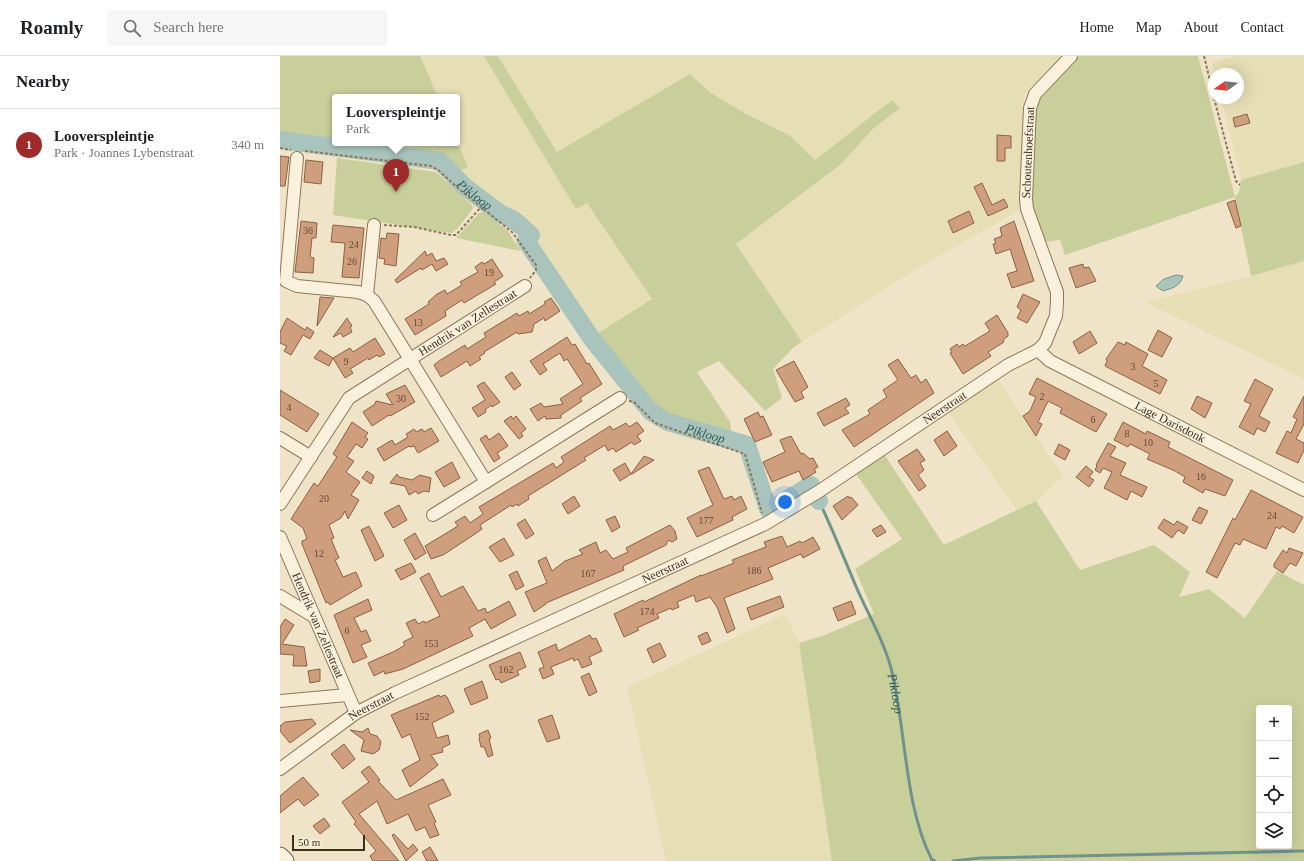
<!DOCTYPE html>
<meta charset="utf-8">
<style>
body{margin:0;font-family:"Times New Roman",serif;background:#f6f6f6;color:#202124}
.controls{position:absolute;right:12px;bottom:12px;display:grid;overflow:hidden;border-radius:4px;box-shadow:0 4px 16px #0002}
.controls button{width:36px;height:36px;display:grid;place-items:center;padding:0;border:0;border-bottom:1px solid #e0e0e0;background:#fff;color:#202124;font:20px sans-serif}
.compass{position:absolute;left:928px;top:12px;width:36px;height:36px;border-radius:50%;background:#fff;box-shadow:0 4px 16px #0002;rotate:256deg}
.scale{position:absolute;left:12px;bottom:10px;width:73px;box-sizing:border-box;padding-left:4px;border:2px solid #3d2e20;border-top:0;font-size:11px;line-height:14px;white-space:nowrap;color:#3d2e20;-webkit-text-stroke:3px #f7eed8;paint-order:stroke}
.you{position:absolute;left:505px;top:446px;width:14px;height:14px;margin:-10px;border:3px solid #fff;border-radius:50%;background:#1a73e8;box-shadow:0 0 0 6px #1a73e833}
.badge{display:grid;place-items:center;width:26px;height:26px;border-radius:50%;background:#9e2a2b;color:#fff;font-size:13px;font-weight:700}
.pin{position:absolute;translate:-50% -33px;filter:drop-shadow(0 1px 2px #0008)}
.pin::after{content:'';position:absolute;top:21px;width:14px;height:12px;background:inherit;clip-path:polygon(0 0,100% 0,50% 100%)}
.popup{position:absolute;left:52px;top:38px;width:128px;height:52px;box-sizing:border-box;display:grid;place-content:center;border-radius:4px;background:#fff;filter:drop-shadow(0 1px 3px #0005);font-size:13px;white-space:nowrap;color:#757577}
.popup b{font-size:15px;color:#202124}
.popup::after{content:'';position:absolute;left:50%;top:100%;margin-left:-8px;border:8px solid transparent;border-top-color:#fff}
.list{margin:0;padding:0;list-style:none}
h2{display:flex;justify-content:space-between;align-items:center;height:52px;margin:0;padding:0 16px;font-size:17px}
h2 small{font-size:13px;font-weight:400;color:#757577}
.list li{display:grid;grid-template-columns:26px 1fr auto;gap:12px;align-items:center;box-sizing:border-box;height:72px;padding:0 16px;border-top:1px solid #e0e0e0}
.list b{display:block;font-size:15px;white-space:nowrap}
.list p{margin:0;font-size:13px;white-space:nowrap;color:#757577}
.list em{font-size:13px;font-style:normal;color:#757577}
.icon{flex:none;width:22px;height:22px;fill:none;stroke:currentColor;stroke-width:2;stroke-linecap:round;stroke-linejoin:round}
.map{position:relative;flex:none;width:1024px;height:805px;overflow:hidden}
header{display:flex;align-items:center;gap:24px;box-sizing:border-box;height:56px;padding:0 20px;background:#fff;border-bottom:1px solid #e0e0e0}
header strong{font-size:19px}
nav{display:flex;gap:22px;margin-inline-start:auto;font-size:14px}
.search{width:280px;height:36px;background:#f6f6f6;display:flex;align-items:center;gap:10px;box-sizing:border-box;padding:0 14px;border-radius:4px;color:#757577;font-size:15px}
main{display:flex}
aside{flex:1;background:#fff}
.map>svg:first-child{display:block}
.farmland{fill:#e6deb5}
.green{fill:#c9cf9b;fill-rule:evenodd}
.water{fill:#a9c4bc;stroke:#6f938a}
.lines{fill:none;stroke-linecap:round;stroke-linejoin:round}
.stream{stroke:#6f938a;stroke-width:3}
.river{stroke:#a9c4bc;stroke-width:18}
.building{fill:#cf9f7d;stroke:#8d5f41}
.street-casing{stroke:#8d765c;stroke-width:14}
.secondary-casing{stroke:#6f573f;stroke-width:19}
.path{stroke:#8d765c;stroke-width:2;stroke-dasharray:3 2;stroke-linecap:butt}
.street{stroke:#faf1dc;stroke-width:12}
.secondary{stroke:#faf1dc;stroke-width:17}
.labels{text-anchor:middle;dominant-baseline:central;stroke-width:3;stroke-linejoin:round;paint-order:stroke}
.number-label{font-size:10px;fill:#624a37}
.street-label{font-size:12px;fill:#3d2e20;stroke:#f7eed8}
.water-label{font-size:13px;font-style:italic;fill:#2f5d5a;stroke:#f7eed8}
</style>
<header>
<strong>Roamly</strong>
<div class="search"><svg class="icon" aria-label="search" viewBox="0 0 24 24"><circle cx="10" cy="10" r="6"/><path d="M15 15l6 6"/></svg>Search here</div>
<nav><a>Home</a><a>Map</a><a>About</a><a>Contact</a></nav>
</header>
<main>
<aside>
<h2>Nearby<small></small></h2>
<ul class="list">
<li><span class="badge">1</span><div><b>Looverspleintje</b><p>Park · Joannes Lybenstraat</p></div><em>340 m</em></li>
</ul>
</aside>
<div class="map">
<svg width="1024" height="805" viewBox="0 0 1024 805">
<rect width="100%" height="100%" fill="#f0e4c8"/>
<path class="farmland" d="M140 0H204L296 152 307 147 372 243 312 281 242 177 222 156 196 137 174 117 188 111 177 85V41H158Z
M218 0H781L744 39 743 152 638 212 522 286 456 188 561 108 593 73 619 53 612 44 535 104 509 79 466 58 431 37 410 18 277 96Z
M955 0H1024V106L961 124 941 42H958V18H935L932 7Z
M1024 205V323L865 246 971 220Z
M716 321 783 420 756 445 737 455 668 356Z
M506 558 519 587 552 805H386L347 631Z"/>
<path class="green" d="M0 0H140L158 41H55V87H177V85L188 111 174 117 160 105 0 82Z
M204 0H218L277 96 410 18 431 37 466 58 509 79 535 104 612 44 620 52 593 73 561 108 456 188 522 286 514 291 493 313 502 342 485 355 439 305 417 316 450 366 454 391 388 366 371 356 312 281 372 243 307 147 296 153Z
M799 0H918L955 141 959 136 961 124 1024 106V205L971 220 955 141 785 199 780 184 765 186 751 143 756 54 760 41Z
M57 102 156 116 191 148 193 151 192 154 177 173 172 177 53 159Z
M202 156 206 157 227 174 241 195 176 182 199 157Z
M604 398 664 489 756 445 800 514 874 489 910 516 899 541 929 533 965 562 997 515 1024 529V805H552L519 587 545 579 594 558 575 513 622 483 576 418ZM979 652H1009V790H979Z"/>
<path class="water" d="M896 219 903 220C900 231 892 232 883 235L876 230 884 223Z"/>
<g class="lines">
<g class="stream">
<path id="s1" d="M539 445C552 472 563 500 575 528 587 557 603 582 611 612 626 671 624 750 652 804L655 805"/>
<path d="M673 805 701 802 1024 795"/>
</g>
<path class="river" id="s2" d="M0 84 160 105 185 131 221 158 234 164 251 179 246 185 312 283 371 356 388 366 467 389 488 453 493 452 531 429 539 445"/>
</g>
<path class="building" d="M967 58 970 67 955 71 953 62Z
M717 79 731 80V92H725V105H717Z
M0 100 9 101 5 130H0Z
M26 104 43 106 41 128 24 126Z
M702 127 712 149 724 143 728 151 708 160 694 131Z
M955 144 961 170 956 172 947 147Z
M689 155 694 167 673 177 668 165Z
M21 165 37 167 36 182H32L30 201 34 202 33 217 15 216Z
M734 165 754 225 732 232 727 218 737 215 730 193 716 198 713 188 716 187 714 183 722 180 720 172Z
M53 169 84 172 79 222 62 221 65 187 51 186Z
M107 177 119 178 116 210 104 208 105 203 99 202 101 182 106 183Z
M145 195 147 200 152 197 156 205 164 202 168 208 156 215 152 208 142 214 141 212 117 227 115 224Z
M212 203 223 220 214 226 216 228 184 247 182 244 165 255 166 260 135 279 125 263 149 248 148 246 157 238 165 234 167 238 182 229 180 226 198 216 195 211 202 206 204 208Z
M803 208 804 212 809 211 816 225 796 232 789 212Z
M743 238 760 246 747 267 737 262 741 254 737 251Z
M40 241 54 242 37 270Z
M271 242 280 255 265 265 264 262 254 268 252 276 238 278 237 276 204 296 205 297 199 301 201 303 190 310 187 305 161 321 154 309 159 305 185 289 187 293 206 281 204 277 237 257 239 260 248 255 249 258 265 248 264 246Z
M717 259 728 277V280L723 284 724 286 708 296 711 300 683 318 670 297 672 296 670 293 677 288 679 291 683 288 685 290 710 275 705 267Z
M7 262 25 274 27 271 34 276 30 283 23 279 11 299 4 295 7 290 0 287V276Z
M67 262 72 270 70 271 72 276 63 281 61 277 53 281Z
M878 274 892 282 882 301 868 294Z
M810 275 817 287 799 298 793 286Z
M287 281 292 289 295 288 307 308 309 307 322 328 300 342 302 345 281 359V362L266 363 265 360 258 365 250 353 261 347 264 351 283 348 280 343 303 328 287 303 284 305 280 297 263 308 267 314 260 319 250 305Z
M95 282 105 298 99 301 97 299 89 304 88 302 70 313 73 317 65 322 53 302 70 292 73 296Z
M838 286 845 289 846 286 868 298 862 310 887 324 880 338 825 310 827 305 826 303Z
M40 294 53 302 49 310 34 302Z
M618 303 631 322 636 319 641 327 646 323 654 337 574 391 562 374 590 358 588 354 607 341 603 334 618 324 608 309Z
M514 305 528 331 521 336 524 342 515 346 496 314Z
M232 316 241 329 234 334 225 321Z
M757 322 827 358 816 376 780 357 782 352 768 345 758 366 762 368 756 380 743 360 750 355 756 341 749 338Z
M975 323 993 333 979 360 990 366 985 376 977 372 974 379 959 371 971 348 964 345Z
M204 326 220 346 212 351 211 349 205 354 206 356 198 361 192 352 205 344 197 330Z
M125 329 135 346 110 360 109 359 92 370 83 356 95 348 96 345 113 349 106 338Z
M0 334 39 358 27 376 0 359Z
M917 340 932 347 925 362 911 353Z
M1024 340V368L1016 383 1024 387V394L1018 407 996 397 1007 375 1011 377 1017 363 1013 361Z
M566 342 570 349 565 352 569 357 544 370 537 357Z
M478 356 480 361 483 360 492 379 475 386 464 363Z
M231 360 233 363 236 360 246 373 241 377 243 380 239 383 224 365Z
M72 366 88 377 85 381 88 383 82 392 76 388 67 401 74 405 66 416 80 426 71 439 79 444 68 463 65 455 61 462 49 469 54 482 51 483 59 502 55 504 63 521 76 516 82 530 50 549 48 546 46 547 22 488V485L27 483 23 472 11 463 34 427 38 430 57 401 53 398Z
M357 366 364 375 357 380 361 385 354 389 352 386 336 396 333 392 328 395 325 389 304 402 306 404 248 440 249 443 238 450 237 448 232 451 231 449 200 469 202 473 192 480 163 499 151 503 145 490 178 470 175 466 185 460 190 467 203 458 199 451 273 407 276 412 284 406 281 401 330 370 333 374 346 367 349 371Z
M843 366 866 378 867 375 890 386 888 391 953 424 945 440 925 433 923 437 903 426 905 421 895 415 867 403 870 398 850 388 848 391 834 384Z
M151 372 159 385 138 397 134 390 130 391 129 390 104 405 97 393 112 384 115 389 128 381 126 378 134 373 136 376 142 373 144 376Z
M667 375 677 390 664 400 654 384Z
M219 377 228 390 217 397 220 402 214 406 200 383 206 379 209 384Z
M511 380 521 398 523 397 530 403 533 402 538 411 534 413 536 416 523 424 519 415 492 426 483 406 505 396 500 384Z
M828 387 836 391 830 400 846 407 840 419 867 431 862 441 851 435 847 444 824 432 832 416 823 412 820 417 815 414 817 410 816 409Z
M779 388 790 394 785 404 774 398Z
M637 393 645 404 640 407 644 414 638 419 646 430 639 435 618 405Z
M364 400 374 404 352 418H351Z
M172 406 180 422 164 431 155 416Z
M345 407 351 418 340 425 333 414Z
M806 410 813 416 809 421 814 424 809 431 796 421Z
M429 411 444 443 452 440 454 444 461 440 467 453 452 461 453 464 417 481 407 462 433 449 418 415Z
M87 415 94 420 91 428 82 422Z
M117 418 119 421 132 424 140 419 151 422 149 436 144 435 138 438 136 435 129 439 125 430 110 427Z
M971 434 1023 461 1014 477 1002 470 1000 473 996 471 986 493 963 483 960 489 955 487 937 522 926 516 953 462 955 464Z
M294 440 300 450 288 458 282 448Z
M568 440 569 442 571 441 578 449 562 464 553 450Z
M119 449 127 464 113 472 104 457Z
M919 451 928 455 921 468 912 464Z
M335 460 340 471 332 476 326 464Z
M245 463 254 478 246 483 237 468Z
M884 463 894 469 897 465 908 471 904 478 898 474 892 482 878 472Z
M390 469 395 475 397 483 392 486 388 484 386 489 343 510 344 514 266 547V548L254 556 245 536 267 527 258 505 266 501 272 515 285 505 303 498 299 494 316 486 320 497 326 494 333 503 348 496 346 492Z
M601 469 606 476 597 481 592 474Z
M89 470 104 500 95 505 81 474Z
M135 477 146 497 135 504 124 484Z
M502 480 507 491 520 485 522 487 533 481 540 493 523 502 521 498 488 512 493 523 444 542 455 573 447 577 437 551 430 541 416 546 414 539 397 546 399 551 392 554 391 552 377 558 379 562 357 572 359 574 344 581 334 558 363 544 364 546 421 519V520L454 507 452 504 486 491 484 486Z
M224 482 234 499 220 506 209 491Z
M1009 492 1023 497 1016 510 1010 507 1003 517 994 511V508L1003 494 1007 497Z
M131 507 136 516 121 524 115 514Z
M237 515 244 530 236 534 229 519Z
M149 517 161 541 183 530 198 555 205 552 207 557 229 545 236 559 211 573 205 563 189 572 193 580 123 613 105 618 104 615 94 620 88 607 115 595 125 589 123 586 133 581 126 567 135 563 138 568 144 565 145 567 160 560 140 522Z
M500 540 504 551 471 564 467 552Z
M88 543 92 554 74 562 81 576 86 574 91 585 81 589 87 601 73 607 54 559Z
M571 545 576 558 558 565 553 552Z
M5 563 14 569 2 588 24 591 27 610H13L14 599 0 598V571Z
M427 576 431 585 422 589 418 580Z
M310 579 312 583 316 582 322 595 309 601 312 608 302 612 298 603 294 605 293 602 271 611 274 618 263 623 259 613 264 611 258 596 276 588 278 595Z
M380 587 386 600 373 607 367 593Z
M240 596 246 611 237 615 239 619 221 627 219 623 216 624 209 609Z
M40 613V625L30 627 28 615Z
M309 617 317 636 309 640 301 621Z
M202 625 208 642 191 649 184 633Z
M159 639 160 641 165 639 167 641 174 656 152 667 157 682 168 679 170 688 162 692 163 696 151 699 158 709 130 731 122 714 140 704 130 678 122 682 111 659Z
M272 659 280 682 267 686 258 664Z
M32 663 36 668 10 687 0 675V670L5 666Z
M88 672 90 678 97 680 101 686 99 694 93 698 81 695 84 684 70 674 82 676Z
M208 674 211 682 209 683 213 699 208 701 204 691H201L199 682 200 681 199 678Z
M64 688 75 703 63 713 51 698Z
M89 710 100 724 98 725 116 744 163 723 171 739 148 749 156 766 154 767 159 779 150 782 145 771 136 775 128 758 107 768 97 745 79 758 119 805H93L90 800 96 795 74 768 76 766 62 746 89 726 81 716Z
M23 721 39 739 24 750 18 743 0 757V740Z
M44 762 50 770 40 778 33 770Z
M114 778 128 793 133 788 138 794 126 805 112 779Z
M150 791 158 805H147L142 796Z"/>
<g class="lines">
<g class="street-casing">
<g id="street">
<path d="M17 102 6 225 17 230 78 236 87 239"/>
<path d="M94 169 87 239 94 245 206 426 340 342"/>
<path id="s3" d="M758 294 770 305 1024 434"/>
<path d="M0 382 31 401"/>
<path id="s4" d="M0 448 69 342 245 230"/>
<path d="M153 459 206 426"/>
<path id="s5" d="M0 481 76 657"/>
<path d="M0 540 33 560"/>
<path d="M0 645 67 639"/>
<path id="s6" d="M0 713 76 657 115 637 485 468 538 436 728 309 758 294 765 287 776 260 777 246V236L747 153 746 143 750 52 755 38 791 0"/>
</g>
</g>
<g class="secondary-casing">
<path id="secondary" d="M0 800 5 805"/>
</g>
<path class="path" d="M924 0 934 41
M934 42 956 125 960 129
M0 92 11 94
M25 95 151 110 158 114 179 133 232 176 256 209V214L250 222
M104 169 134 171 171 179H176L201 151
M349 345 354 346 375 367 465 398 482 457"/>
<use href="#street" class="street"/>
<use href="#secondary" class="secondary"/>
</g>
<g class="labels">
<g class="number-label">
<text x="28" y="174">36</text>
<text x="74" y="188">24</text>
<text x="72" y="205">26</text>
<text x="209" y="216">19</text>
<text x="138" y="266">13</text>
<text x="66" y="305">9</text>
<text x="853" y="310">3</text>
<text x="876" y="327">5</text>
<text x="762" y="340">2</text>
<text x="121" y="342">30</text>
<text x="9" y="351">4</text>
<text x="813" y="363">6</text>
<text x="847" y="377">8</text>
<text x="868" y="386">10</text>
<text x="921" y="420">16</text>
<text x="44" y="442">20</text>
<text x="992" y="459">24</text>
<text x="426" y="464">177</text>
<text x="39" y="497">12</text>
<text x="474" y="514">186</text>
<text x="308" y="517">167</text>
<text x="367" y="555">174</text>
<text x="67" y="574">6</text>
<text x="151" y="587">153</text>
<text x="226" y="613">162</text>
<text x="142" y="660">152</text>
</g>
<g class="street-label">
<text stroke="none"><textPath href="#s6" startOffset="1077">Schoutenhoefstraat</textPath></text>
<text stroke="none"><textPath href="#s4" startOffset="267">Hendrik van Zellestraat</textPath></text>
<text stroke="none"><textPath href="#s6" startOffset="759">Neerstraat</textPath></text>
<text stroke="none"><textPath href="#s3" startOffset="151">Lage Darisdonk</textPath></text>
<text stroke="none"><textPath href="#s6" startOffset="435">Neerstraat</textPath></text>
<text stroke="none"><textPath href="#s5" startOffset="96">Hendrik van Zellestraat</textPath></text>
<text stroke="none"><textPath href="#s6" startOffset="111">Neerstraat</textPath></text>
</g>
<g class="water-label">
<text stroke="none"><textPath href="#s2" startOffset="210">Pikloop</textPath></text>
<text stroke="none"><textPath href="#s2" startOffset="558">Pikloop</textPath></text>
<text stroke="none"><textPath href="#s1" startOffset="208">Pikloop</textPath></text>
</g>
</g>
</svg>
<div class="controls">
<button>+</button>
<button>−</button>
<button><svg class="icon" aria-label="locate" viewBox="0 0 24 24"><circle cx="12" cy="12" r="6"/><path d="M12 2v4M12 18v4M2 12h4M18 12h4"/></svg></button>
<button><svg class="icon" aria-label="layers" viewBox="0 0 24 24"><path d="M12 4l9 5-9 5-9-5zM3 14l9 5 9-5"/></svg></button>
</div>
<svg class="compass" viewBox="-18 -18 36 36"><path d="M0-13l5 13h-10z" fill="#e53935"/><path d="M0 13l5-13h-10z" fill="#757577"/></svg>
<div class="scale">50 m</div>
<div class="you"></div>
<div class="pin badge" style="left:116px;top:136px">1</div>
<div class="popup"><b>Looverspleintje</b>Park</div>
</div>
</main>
